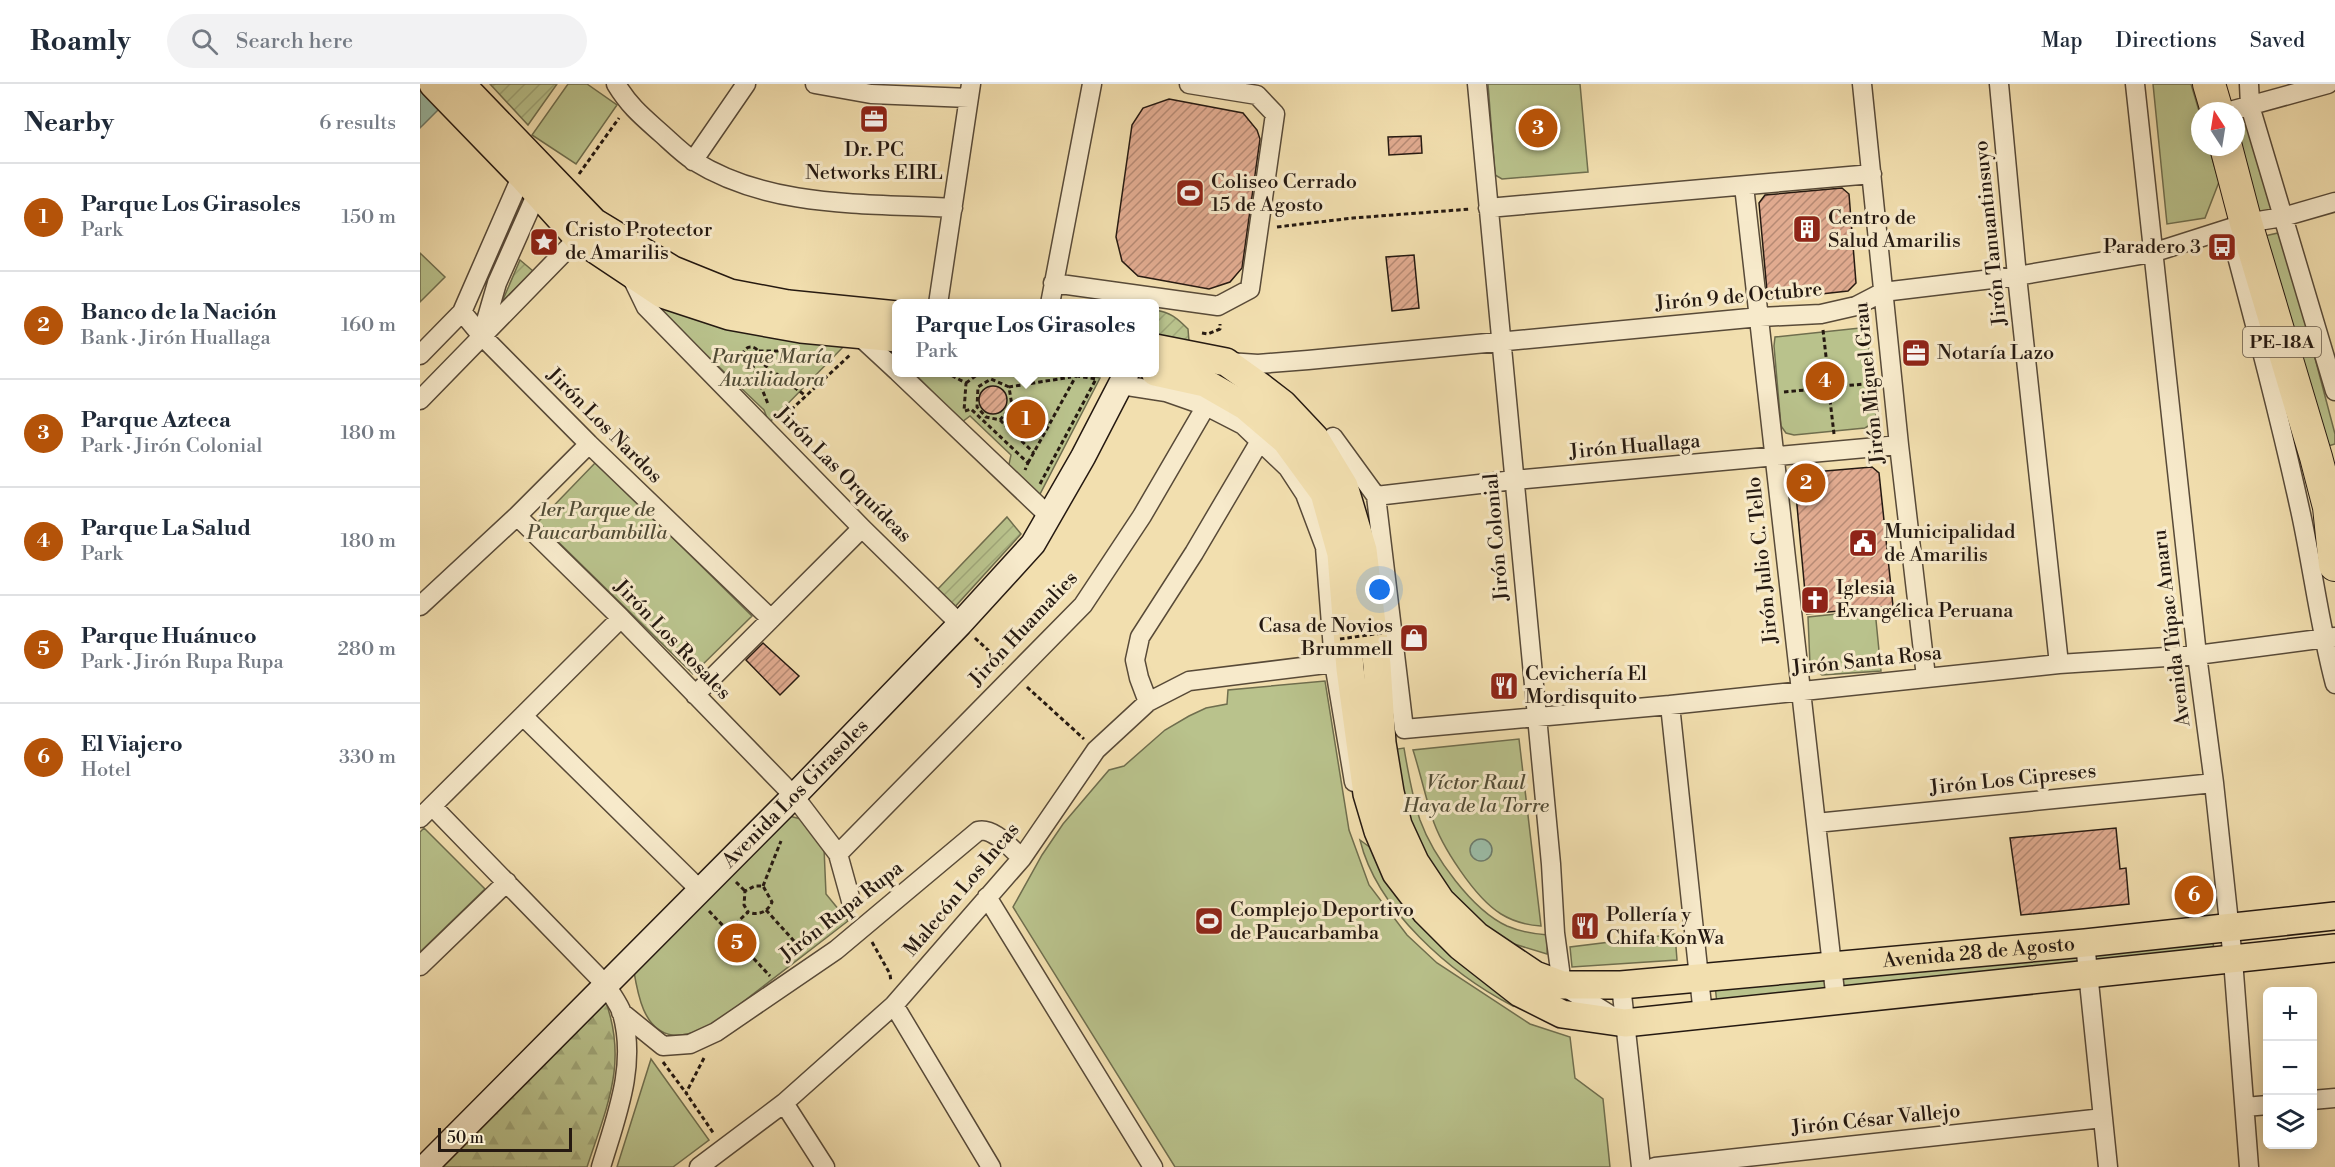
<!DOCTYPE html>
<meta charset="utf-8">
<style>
body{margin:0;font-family:"Libre Bodoni",serif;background:#f2f2f3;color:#1f2937}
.controls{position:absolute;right:18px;bottom:18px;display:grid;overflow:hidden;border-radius:9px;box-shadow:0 3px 15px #0003}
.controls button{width:54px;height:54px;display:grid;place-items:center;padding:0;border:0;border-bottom:2px solid #e0e1e3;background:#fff;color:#1f2937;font:30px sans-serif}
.compass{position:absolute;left:1771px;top:18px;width:54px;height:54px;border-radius:50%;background:#fff;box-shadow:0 3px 15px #0003;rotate:348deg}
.scale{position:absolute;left:18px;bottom:15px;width:134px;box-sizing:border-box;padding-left:6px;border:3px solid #251911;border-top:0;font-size:16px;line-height:21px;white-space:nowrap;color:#251911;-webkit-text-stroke:4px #f7eacb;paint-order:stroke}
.you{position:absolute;left:960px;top:506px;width:21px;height:21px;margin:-15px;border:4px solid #fff;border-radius:50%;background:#1a73e8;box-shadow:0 0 0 9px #1a73e833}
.badge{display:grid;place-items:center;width:39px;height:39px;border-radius:50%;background:#b45309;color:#fff;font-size:20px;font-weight:700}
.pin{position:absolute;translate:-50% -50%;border:3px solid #fff;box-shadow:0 2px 6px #0006}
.popup{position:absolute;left:472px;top:215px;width:267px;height:78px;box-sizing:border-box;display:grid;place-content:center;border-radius:9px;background:#fff;filter:drop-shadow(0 2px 4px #0005);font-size:20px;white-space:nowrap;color:#747a83}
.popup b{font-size:22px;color:#1f2937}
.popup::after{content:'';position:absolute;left:50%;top:100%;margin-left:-12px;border:12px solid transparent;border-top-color:#fff}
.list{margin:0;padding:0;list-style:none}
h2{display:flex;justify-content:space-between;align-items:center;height:78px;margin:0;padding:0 24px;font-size:26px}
h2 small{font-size:20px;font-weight:400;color:#747a83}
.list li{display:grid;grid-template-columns:39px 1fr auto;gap:18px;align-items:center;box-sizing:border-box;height:108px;padding:0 24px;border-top:2px solid #e0e1e3}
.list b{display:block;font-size:22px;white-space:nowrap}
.list p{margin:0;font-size:20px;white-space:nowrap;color:#747a83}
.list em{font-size:20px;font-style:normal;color:#747a83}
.icon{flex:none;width:33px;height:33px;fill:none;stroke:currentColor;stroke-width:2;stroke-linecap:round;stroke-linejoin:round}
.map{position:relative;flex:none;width:1915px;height:1083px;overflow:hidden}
header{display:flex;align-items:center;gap:36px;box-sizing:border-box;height:84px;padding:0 30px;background:#fff;border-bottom:2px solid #e0e1e3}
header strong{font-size:28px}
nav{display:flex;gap:33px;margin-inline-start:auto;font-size:21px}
.search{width:420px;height:54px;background:#f2f2f3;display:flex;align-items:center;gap:15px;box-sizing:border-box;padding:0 21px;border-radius:33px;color:#747a83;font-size:22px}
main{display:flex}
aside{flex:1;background:#fff}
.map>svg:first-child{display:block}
.green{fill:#b9c28c;stroke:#6f6e4e;stroke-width:1.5}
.forest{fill:url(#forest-firs);stroke:#6f6e4e;stroke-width:1.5}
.garden{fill:url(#garden-furrows);stroke:#6f6e4e;stroke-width:1.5}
.water{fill:#9bbda8;stroke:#6c7b6c;stroke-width:1.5}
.building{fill:url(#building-hatch);stroke:#251911;stroke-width:1.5}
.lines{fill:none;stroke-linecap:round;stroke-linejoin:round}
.street-casing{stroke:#584a38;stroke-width:21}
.secondary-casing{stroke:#251911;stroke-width:27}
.primary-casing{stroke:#251911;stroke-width:30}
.highway-casing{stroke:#251911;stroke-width:34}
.path{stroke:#251911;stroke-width:3;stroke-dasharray:4.5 3;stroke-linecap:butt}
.street{stroke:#f7eacb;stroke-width:18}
.secondary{stroke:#f7eacb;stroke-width:24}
.primary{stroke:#f2dfaf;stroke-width:27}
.highway{stroke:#f2dfaf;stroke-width:32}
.path-bridge{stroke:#251911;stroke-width:3;stroke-dasharray:4.5 3;stroke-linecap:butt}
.labels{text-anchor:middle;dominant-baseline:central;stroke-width:6;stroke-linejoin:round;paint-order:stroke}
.shield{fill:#f7eacb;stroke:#645849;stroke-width:1.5}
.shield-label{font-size:18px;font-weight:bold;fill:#251911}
.poi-label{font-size:20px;fill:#251911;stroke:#f7eacb;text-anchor:start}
.street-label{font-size:20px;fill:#251911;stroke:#f7eacb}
.park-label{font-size:20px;font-style:italic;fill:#514c36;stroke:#f7eacb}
</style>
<header>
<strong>Roamly</strong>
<div class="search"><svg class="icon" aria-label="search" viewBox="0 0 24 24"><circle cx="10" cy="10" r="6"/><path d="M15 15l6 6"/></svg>Search here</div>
<nav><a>Map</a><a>Directions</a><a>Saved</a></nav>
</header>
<main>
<aside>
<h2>Nearby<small>6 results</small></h2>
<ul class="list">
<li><span class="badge">1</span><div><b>Parque Los Girasoles</b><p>Park</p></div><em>150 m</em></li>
<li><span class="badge">2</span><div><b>Banco de la Nación</b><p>Bank · Jirón Huallaga</p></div><em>160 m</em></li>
<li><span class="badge">3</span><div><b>Parque Azteca</b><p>Park · Jirón Colonial</p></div><em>180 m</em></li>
<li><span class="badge">4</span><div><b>Parque La Salud</b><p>Park</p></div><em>180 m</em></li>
<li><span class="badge">5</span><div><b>Parque Huánuco</b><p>Park · Jirón Rupa Rupa</p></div><em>280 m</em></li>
<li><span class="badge">6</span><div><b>El Viajero</b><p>Hotel</p></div><em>330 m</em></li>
</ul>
</aside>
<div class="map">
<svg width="1915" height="1083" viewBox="0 0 1915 1083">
<defs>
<pattern id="forest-firs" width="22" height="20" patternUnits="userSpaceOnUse" patternTransform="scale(1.5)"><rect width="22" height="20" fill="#b9c28c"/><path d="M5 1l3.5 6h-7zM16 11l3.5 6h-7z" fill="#9fa678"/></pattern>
<pattern id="garden-furrows" width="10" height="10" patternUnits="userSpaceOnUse" patternTransform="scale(1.5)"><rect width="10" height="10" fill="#b9c28c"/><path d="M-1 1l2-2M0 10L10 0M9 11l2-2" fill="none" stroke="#9fa678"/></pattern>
<pattern id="building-hatch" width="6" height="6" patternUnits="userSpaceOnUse" patternTransform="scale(1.5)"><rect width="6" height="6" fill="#e1ab90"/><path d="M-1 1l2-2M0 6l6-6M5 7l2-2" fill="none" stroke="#b68a74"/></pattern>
</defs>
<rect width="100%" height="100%" fill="#f2dfaf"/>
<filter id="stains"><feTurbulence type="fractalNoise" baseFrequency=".00333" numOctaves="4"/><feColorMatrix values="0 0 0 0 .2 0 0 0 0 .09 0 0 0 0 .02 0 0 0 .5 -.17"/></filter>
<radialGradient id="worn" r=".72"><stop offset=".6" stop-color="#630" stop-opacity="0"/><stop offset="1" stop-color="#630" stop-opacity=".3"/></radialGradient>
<path class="green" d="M148 0H167L197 21 156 80 112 51Z
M1068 0H1160L1168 88 1082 95 1075 91Z
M1733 0H1771L1780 30V63H1789L1799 98 1785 134 1747 140Z
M1825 32 1852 127 1835 130 1816 48V35Z
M1858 149 1890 246 1866 252 1840 153Z
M0 169 25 193 0 218Z
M230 217 427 259 349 339 344 326Z
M1440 244 1446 247 1448 255 1456 331 1453 339 1445 344 1374 351 1366 349 1361 342 1354 262 1355 253Z
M1891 259 1915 350V360L1901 364 1876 263Z
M648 288 680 294 619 412 588 385 591 371 550 332 542 338 494 289Z
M176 378 332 532 273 590 118 438Z
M1455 526 1461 587 1402 591 1390 581 1388 533Z
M905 597 929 746 949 801 987 851 1017 879 1110 940 1150 953 1155 994 1183 1015 1190 1083H755L593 823 622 771 643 740 689 686 704 682 745 646 769 632 786 624 807 620 808 606Z
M1099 655 1121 842C1106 841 1094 838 1081 830 1055 814 1021 762 1012 733 1005 711 1000 688 993 666Z
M984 664C988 688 992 712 1000 736 1013 772 1052 826 1087 842 1101 848 1113 850 1128 851L1127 870 1081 856 1026 803 993 752 971 666Z
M369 732 385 736 404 764 406 810 428 837 289 944C278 947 264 953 252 951 222 946 217 906 213 882Z
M4 744 65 805 0 868V748Z
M940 756 959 770 1093 917V922C1031 890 957 826 940 756Z
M1255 850 1257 876 1152 883 1150 863Z
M1792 854 1795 870 1674 883 1673 867Z
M1661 868 1662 885 1423 906 1421 889Z
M1406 890 1408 908 1297 920 1295 901Z
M231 975 289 1056 253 1083H197Z"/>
<path class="forest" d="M184 913C209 977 187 1022 167 1083H17Z"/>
<path class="garden" d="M70 0H137L108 41Z
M100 176 113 187 82 218Z
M735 226C750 228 757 234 768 245L769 257 735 252Z
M587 433 601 450 532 526 516 507Z"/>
<path class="water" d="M0 0H44L0 44Z
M1050 766a11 11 0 1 1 22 0a11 11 0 1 1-22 0Z"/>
<path class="building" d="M749 15 823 29 837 46 840 55 822 184 810 198 789 205 718 192 702 177 696 153 712 41 723 24Z
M1001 52 1002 69 969 71 968 53Z
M1422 104 1429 110 1436 199 1428 207 1355 215 1347 207 1339 119 1345 111Z
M994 171 999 224 972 227 966 173Z
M559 316a14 14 0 1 1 28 0a14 14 0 1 1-28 0Z
M1452 383 1459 389 1473 522 1387 530 1375 400 1382 389Z
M343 559 379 592 360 611 326 576Z
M1696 744 1700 785 1706 784 1709 820 1601 831 1590 754Z"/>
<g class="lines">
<g class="street-casing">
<path id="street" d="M196 0C210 23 223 33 242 50 252 59 263 70 274 77 351 125 446 119 533 124
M395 0 451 10 549 14
M1057 0 1131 780 1135 849 1142 901 1195 934
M1442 0 1479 361 1506 593
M1579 0 1597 192 1639 580
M1715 0 1777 571 1794 699 1813 876 1829 1083
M1829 0 1830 22 1915 307
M1810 27 1908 0
M273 77 326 0
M1324 102 1416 917
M1068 124 1452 90
M1810 146C1835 240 1860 334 1881 430 1893 486 1900 544 1915 600
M210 190 226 223 442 444 540 540
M633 199 798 222 830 205 855 30 837 11 769 0
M518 220 551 0
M630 220 672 0
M42 228 61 251 169 360 350 534
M63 247 77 199 121 100
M437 250 477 287
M0 271 42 228 105 84
M808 278 838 280 888 276 1340 233 1401 230 1436 222 1463 208 1597 192 1732 169 1826 139 1863 133 1915 118
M478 288 629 432
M701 301 746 308 786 322 823 341 868 384 885 410 905 463 914 579 934 698
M0 316 158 154
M913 353 956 412 984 645 1250 621 1639 580 1777 571 1915 553
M956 412 1094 396 1479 361
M97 432 201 534 374 712 418 770 431 817
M0 522 97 432 169 360
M275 611 442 444
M728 618 719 594 715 576 720 553 774 469 840 357
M1250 621 1283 931
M103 632 280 806
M12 722 186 901C191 910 199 920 202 929 217 982 196 1033 181 1083
M0 734 201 534
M1396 739 1794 699
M418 770 663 521 722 432 786 322
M567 813 733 1083
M1665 859 1688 1083
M0 882 87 798
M1201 901 1221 1083
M474 921 571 1083
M201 928 243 962 270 960 296 948 416 866 558 747C574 743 591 765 602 774
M1892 1016 1915 1014
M364 1019 405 1083
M1825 1023 1848 1021
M279 1083 364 1019 474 921 602 774 676 666 728 618 769 597 914 579
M1235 1083 1683 1034"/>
</g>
<g class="secondary-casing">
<g id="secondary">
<path id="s1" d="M5 1083 374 712 540 540 613 460 663 373 707 288"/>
</g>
</g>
<g class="primary-casing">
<g id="primary">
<path d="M13 0 102 92 158 154 242 210 309 232 381 245 477 254"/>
<path d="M41 0 174 138 253 186 310 209 368 220 477 231"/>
<path id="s2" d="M735 264 806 278 841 303 863 320 895 354 924 402 943 466 957 581 962 659 970 708 978 741 995 778 1021 817 1057 852 1115 891 1142 901H1201L1665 859 1915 832"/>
<path d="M735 288 785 299 825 322 866 357 904 409 921 470 930 585 947 710 958 747 976 789 1006 828 1040 862 1100 909 1142 930 1205 939 1915 864"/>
</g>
</g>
<g class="highway-casing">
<path id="highway" d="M1789 0 1797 27
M1806 63 1826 139 1896 373 1909 423 1915 481"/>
</g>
<path class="path" d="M159 90 199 34
M857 143 933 134 1051 125
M1403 246 1408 290
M782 249 788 250 800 245V240
M323 271a8 8 0 1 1 16 0a8 8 0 1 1-16 0Z
M339 267H368
M338 276 386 312
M305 279 323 272
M332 280 348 320
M525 288 546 299 544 327
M1396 303a13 13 0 1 1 26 0a13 13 0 1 1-26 0Z
M546 299 561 288
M1422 302 1456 299
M589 303 571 295 558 303 557 323 566 333 580 336 592 322 589 303 651 293
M1364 308 1396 305
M1410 316 1414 350
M592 322 628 341
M545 327 551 325 608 379 605 386
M360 336 430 271
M580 336 614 369
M608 379 656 292
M620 400 676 295 633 288
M555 554 583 580
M607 603 664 655
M316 798 325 807
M343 802 361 757
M346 826 383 867
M289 827 308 847 328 828 324 821 325 807 335 802H343L352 818C348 828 338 832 328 828
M308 847 350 892
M452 858 470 890 471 898
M284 974 266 1009 294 1050
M243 978 266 1009"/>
<use href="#street" class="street"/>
<use href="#secondary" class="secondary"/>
<use href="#primary" class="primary"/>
<use href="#highway" class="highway"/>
<path class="path-bridge" d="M920 555 962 549"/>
</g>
<defs>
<g id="office-square" transform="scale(1.5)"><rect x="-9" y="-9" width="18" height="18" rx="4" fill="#8f2418" stroke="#f7eacb"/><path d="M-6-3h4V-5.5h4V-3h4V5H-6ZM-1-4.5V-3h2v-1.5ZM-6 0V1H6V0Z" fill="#fff"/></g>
<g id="stadium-square" transform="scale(1.5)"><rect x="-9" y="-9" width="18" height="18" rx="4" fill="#8f2418" stroke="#f7eacb"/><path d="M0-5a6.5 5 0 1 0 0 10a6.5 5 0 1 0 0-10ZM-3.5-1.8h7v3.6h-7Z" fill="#fff"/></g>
<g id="building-square" transform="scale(1.5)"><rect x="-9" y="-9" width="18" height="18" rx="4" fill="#8f2418" stroke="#f7eacb"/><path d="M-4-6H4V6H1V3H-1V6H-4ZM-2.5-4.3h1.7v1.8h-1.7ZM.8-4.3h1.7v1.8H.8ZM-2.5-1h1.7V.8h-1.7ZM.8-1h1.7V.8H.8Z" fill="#fff"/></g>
<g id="sight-square" transform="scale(1.5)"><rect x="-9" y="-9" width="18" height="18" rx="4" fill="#8f2418" stroke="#f7eacb"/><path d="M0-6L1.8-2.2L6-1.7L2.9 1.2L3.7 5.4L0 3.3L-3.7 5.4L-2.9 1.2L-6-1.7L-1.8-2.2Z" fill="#fff"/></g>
<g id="bus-square" transform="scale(1.5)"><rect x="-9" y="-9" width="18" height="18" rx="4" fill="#8f2418" stroke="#f7eacb"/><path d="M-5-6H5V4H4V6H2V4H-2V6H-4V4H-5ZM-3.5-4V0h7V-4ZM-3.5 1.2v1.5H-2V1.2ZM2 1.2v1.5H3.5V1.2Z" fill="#fff"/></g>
<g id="civic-square" transform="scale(1.5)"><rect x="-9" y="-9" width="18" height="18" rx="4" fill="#8f2418" stroke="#f7eacb"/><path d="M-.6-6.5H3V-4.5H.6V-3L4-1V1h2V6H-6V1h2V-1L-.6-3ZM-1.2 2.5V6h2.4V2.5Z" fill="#fff"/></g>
<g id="church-square" transform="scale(1.5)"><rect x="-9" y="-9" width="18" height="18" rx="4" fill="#8f2418" stroke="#f7eacb"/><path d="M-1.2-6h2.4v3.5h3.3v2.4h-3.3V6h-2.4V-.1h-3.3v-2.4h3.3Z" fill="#fff"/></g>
<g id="shop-square" transform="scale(1.5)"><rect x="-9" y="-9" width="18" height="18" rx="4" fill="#8f2418" stroke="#f7eacb"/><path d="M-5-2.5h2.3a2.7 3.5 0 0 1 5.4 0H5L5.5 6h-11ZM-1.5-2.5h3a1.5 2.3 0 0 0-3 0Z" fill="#fff"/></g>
<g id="restaurant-square" transform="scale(1.5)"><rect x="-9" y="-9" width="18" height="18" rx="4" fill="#8f2418" stroke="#f7eacb"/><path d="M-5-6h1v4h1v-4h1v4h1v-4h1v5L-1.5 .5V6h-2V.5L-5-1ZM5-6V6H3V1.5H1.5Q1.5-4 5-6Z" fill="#fff"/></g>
</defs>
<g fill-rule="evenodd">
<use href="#office-square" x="454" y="35"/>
<use href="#stadium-square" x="770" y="109"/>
<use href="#building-square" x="1387" y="145"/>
<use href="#sight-square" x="124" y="158"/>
<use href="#bus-square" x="1802" y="163"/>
<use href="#office-square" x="1496" y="269"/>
<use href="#civic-square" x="1443" y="459"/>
<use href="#church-square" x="1395" y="516"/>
<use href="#shop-square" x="994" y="554"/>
<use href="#restaurant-square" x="1084" y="602"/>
<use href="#stadium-square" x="789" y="837"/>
<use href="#restaurant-square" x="1165" y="842"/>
</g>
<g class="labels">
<rect class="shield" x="1823" y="243" width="78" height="30" rx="4.5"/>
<g class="shield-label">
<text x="1862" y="258">PE-18A</text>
</g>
<g class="poi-label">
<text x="454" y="66" text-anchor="middle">Dr. PC<tspan x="454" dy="23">Networks EIRL</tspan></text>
<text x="791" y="98">Coliseo Cerrado<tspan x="791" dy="23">15 de Agosto</tspan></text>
<text x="1408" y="134">Centro de<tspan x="1408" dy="23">Salud Amarilis</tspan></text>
<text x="145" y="146">Cristo Protector<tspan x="145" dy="23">de Amarilis</tspan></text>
<text x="1781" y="163" text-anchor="end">Paradero 3</text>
<text x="1517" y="269">Notaría Lazo</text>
<text x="1464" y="448">Municipalidad<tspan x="1464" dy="23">de Amarilis</tspan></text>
<text x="1416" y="504">Iglesia<tspan x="1416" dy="23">Evangélica Peruana</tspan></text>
<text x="973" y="542" text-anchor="end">Casa de Novios<tspan x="973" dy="23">Brummell</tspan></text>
<text x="1105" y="590">Cevichería El<tspan x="1105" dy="23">Mordisquito</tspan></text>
<text x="810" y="826">Complejo Deportivo<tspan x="810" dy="23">de Paucarbamba</tspan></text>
<text x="1186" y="831">Pollería y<tspan x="1186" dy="23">Chifa KonWa</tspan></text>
</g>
<g class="street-label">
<text transform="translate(1571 149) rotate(-96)">Jirón Tanuantinsuyo</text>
<text transform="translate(1319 213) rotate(-5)">Jirón 9 de Octubre</text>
<text transform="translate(1450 299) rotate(-96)">Jirón Miguel Grau</text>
<text transform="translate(184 342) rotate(45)">Jirón Los Nardos</text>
<text transform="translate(1215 363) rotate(-5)">Jirón Huallaga</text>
<text transform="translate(423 391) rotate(45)">Jirón Las Orquídeas</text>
<text transform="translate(1077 453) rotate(-95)">Jirón Colonial</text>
<text transform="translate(1343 476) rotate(-96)">Jirón Julio C. Tello</text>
<text transform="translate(1752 544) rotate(-97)">Avenida Túpac Amaru</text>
<text transform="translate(604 545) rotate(-47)">Jirón Huamalies</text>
<text transform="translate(252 556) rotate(46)">Jirón Los Rosales</text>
<text transform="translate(1447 577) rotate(-6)">Jirón Santa Rosa</text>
<text transform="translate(1593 696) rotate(-6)">Jirón Los Cipreses</text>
<text stroke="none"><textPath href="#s1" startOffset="526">Avenida Los Girasoles</textPath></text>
<text transform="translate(542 806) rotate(-50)">Malecón Los Incas</text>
<text transform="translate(422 828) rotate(-38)">Jirón Rupa Rupa</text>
<text stroke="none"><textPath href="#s2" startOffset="1245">Avenida 28 de Agosto</textPath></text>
<text transform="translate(1456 1036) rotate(-6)">Jirón César Vallejo</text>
</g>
<g class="park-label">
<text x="352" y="273">Parque María<tspan x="352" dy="23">Auxiliadora</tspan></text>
<text x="177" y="426">1er Parque de<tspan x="177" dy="23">Paucarbambilla</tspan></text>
<text x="1056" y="699">Víctor Raul<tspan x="1056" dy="23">Haya de la Torre</tspan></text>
</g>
</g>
<rect width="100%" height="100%" filter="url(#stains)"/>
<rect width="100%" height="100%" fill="url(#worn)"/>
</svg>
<div class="controls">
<button>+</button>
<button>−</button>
<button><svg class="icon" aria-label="layers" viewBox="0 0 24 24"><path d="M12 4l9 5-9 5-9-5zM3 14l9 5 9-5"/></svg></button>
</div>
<svg class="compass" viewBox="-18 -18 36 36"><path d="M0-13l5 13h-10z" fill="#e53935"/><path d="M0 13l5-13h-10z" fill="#747a83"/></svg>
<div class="scale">50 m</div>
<div class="you"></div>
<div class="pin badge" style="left:606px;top:335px">1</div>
<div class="popup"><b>Parque Los Girasoles</b>Park</div>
<div class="pin badge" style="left:1386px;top:399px">2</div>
<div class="pin badge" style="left:1118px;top:44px">3</div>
<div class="pin badge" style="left:1405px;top:297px">4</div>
<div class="pin badge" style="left:317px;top:859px">5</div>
<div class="pin badge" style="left:1774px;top:811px">6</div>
</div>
</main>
